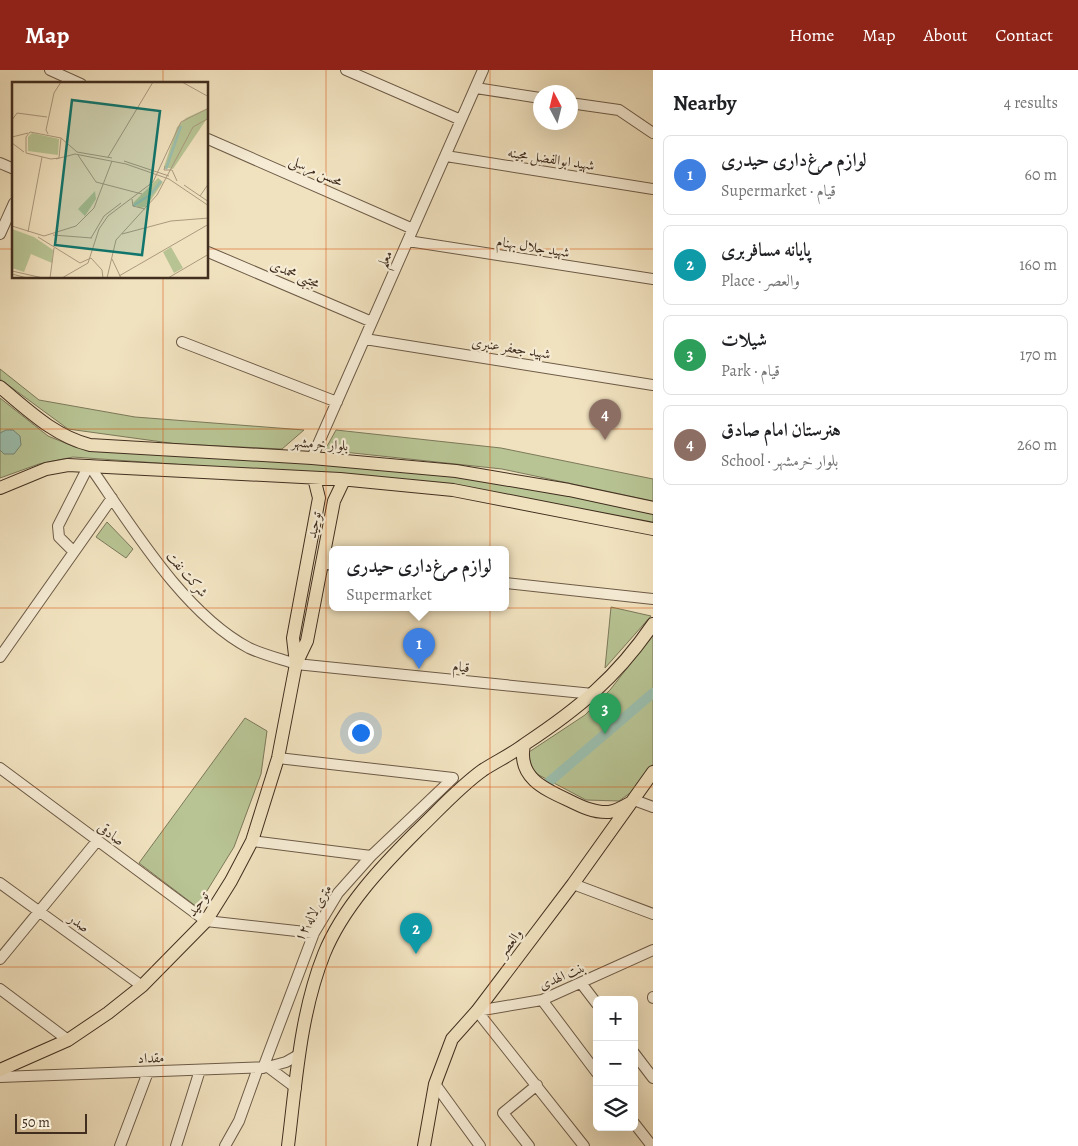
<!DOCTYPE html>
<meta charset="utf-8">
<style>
body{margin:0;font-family:Alegreya,Amiri,serif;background:#f2f2f2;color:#202124}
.controls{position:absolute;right:15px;bottom:15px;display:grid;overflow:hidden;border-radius:8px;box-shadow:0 5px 20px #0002}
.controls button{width:45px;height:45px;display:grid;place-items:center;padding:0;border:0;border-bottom:1px solid #e0e0e0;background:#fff;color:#202124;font:25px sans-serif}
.compass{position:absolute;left:533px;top:15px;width:45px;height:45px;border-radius:50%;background:#fff;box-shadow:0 5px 20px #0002;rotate:353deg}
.scale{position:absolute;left:15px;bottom:12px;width:72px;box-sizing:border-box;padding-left:5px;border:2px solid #412e1f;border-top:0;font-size:14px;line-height:18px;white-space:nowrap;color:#412e1f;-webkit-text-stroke:4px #f6ecd5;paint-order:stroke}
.you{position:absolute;left:360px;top:662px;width:18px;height:18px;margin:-12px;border:4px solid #fff;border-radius:50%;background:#1a73e8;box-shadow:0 0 0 8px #1a73e833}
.badge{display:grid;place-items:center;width:32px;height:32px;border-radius:50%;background:#8f2418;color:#fff;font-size:16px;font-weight:700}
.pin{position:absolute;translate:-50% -41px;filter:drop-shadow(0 1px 2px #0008)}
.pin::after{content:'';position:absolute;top:26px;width:18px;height:15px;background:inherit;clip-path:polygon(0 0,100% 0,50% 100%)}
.popup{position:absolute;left:329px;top:476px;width:180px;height:65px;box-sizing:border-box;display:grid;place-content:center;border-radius:8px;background:#fff;filter:drop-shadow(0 1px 4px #0005);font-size:16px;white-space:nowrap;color:#757577}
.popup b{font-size:19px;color:#202124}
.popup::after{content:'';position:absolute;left:50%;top:100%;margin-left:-10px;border:10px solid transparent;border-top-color:#fff}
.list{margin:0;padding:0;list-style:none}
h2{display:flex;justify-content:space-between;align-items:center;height:65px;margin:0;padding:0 20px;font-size:21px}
h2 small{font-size:16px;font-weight:400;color:#757577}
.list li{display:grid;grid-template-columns:32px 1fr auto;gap:15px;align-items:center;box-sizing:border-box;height:80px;margin:0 10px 10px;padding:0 10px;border:1px solid #e0e0e0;border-radius:8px}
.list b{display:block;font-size:19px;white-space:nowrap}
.list p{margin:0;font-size:16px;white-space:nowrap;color:#757577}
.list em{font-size:16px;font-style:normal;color:#757577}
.icon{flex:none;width:28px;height:28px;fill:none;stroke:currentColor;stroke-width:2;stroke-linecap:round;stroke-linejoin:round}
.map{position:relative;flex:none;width:653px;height:1076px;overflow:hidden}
header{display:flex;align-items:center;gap:30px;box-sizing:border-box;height:70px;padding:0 25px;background:#8f2418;color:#fff}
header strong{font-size:24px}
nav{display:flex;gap:28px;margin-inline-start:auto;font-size:18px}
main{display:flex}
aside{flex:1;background:#fff}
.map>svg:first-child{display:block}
.green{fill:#b8c494;stroke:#7c795a}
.water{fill:#9bbead;stroke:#778474}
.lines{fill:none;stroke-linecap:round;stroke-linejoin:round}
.canal{stroke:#9bbead;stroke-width:10}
.minor-casing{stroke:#6d5b47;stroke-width:12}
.major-casing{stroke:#412e1f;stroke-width:14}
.minor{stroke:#f6ecd5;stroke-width:10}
.major{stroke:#f1e2bf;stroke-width:12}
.grid{fill:none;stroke:#d7550e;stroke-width:1;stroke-opacity:0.55}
.labels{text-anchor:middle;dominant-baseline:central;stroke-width:4.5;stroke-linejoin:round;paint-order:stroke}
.street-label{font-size:14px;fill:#412e1f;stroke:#f6ecd5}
.inset-river{fill:none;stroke:#9bbead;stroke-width:2.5}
.inset-road{fill:none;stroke:#ab9a7f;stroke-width:1}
.view{fill:#0f766e;fill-opacity:0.15;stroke:#0f766e;stroke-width:2.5}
.inset-edge{fill:none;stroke:#412e1f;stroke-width:2.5}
</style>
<header>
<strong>Map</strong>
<nav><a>Home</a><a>Map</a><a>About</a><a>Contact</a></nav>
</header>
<main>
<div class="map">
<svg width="653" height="1076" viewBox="0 0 653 1076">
<rect width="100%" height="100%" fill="#f1e2bf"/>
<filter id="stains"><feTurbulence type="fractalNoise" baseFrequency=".004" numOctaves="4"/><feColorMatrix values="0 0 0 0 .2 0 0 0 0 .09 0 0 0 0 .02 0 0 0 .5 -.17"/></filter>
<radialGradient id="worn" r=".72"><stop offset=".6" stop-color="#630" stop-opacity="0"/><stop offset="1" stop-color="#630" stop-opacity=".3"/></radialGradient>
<path class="green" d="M0 299 39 330 135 347 304 360 282 379 177 374 68 359 0 309Z
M0 328 48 366 75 377 312 392 456 405 568 424 653 443V454L342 406 73 387 39 394 0 408Z
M336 360 501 378 653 409V431L502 399 325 380Z
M107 452 133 479 126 488 96 467Z
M611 537 651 546 605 598Z
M653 565V694L637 718 619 731 586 730 535 703 530 692 529 682 585 645 610 620Z
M245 648 267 661 261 704 234 777 197 837 139 793Z"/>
<path class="water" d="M6 360H13L20 366 21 375 14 384H4L0 380V363Z"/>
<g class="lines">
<path class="canal" d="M542 718 653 623"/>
<g class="minor-casing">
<path id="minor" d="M50 0 81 14
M346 0 461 50
M476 18 540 28
M570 33 619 40 653 63
M208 69 413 159
M446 86 653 119
M0 93 14 99
M0 164 14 133
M408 171 653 209
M208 182 372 252
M365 269 653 315
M182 272 337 332
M312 388 483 0
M74 482 59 467 58 456 89 395C131 455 183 543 249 578 264 585 281 589 296 594L593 624
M322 493 333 495
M505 513 653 529
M0 587 112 428
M278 688 453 708
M0 698 206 851 314 863
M634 730 653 737
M252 771 371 786
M0 813 142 916
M573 814 653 844
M0 889 97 771
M581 913 597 934
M0 919 68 970
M653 927V928
M542 930 597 1003
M634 983 653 1008
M268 997 296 1018
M263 998 314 863 338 823 371 786 453 708
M0 1007 268 997 286 992 300 984
M435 1014 480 1076
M634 1053 652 1076
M120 1076 148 1002
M176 1076 200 1000
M225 1076 239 1051 258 998
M529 1076 503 1043 537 1015
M584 1076 477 941 542 930 653 880"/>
</g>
<g class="major-casing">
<path id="major" d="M0 317C28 340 54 366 90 375L312 388 456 401 569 420 653 438
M0 418 46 399 68 395 340 409 453 420 653 459
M296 594 293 568 319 428 314 408
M524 675C517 707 544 719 568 730 580 736 594 743 609 742 616 741 623 737 630 733
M0 1000 68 970 108 943 142 916 206 851 231 811 252 771 278 688 296 594 307 571 334 431 344 410
M288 1076C296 1012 300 944 324 884 343 837 382 796 417 761 439 740 459 717 483 700 497 691 512 684 525 674 578 639 617 607 653 554
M424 1076 435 1014 452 969 477 941 573 814 653 702"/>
</g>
<use href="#minor" class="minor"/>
<use href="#major" class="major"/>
</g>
<path class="grid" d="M163 0V14M326 0V1076M490 0V1076M0 179H14M208 179H653M163 208V1076M0 359H653M0 538H653M0 717H653M0 897H653"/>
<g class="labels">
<g class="street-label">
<text transform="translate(551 89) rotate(9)">شهید ابوالفضل مجینه</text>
<text transform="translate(316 101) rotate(24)">محسن مرسلی</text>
<text transform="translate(533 177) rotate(9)">شهید جلال بهنام</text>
<text transform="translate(385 189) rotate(-66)">معلم</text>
<text transform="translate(295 204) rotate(23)">مجتبی محمدی</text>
<text transform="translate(511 278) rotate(9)">شهید جعفر عنبری</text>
<text transform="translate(320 374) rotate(4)">بلوار خرمشهر</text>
<text transform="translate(314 455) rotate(-79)">توحید</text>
<text transform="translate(187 504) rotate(49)">شرکت نفت</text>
<text transform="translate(461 597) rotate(6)">قیام</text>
<text transform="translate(111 764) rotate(36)">صادقی</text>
<text transform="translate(198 834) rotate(-55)">توحید</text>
<text transform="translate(313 843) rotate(-61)">۱۲ متری لاله</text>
<text transform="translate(79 853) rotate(36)">صدر</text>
<text transform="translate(510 873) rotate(-53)">والعصر</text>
<text transform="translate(562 906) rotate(-23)">بنت الهدی</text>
<text transform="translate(151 988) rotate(-2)">مقداد</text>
</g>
</g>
<g transform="translate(12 12)">
<rect width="196" height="196" fill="#f1e2bf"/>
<path d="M196 26V35L161 87 152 85 165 45 174 36ZM20 51 47 57 46 73 16 69V55ZM146 96 151 100 134 125 127 126 121 121ZM83 109 84 117 73 134 66 127ZM0 147 22 155 41 168 40 181 19 172 12 190 0 186ZM159 165 171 186 162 191 151 170Z" fill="#b8c494"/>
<path class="inset-river" d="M154 87 169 44M121 124 139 112 149 99"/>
<path class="inset-road" d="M170 0 197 15M0 38 5 31 35 35M18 50 49 56 47 76 39 77 14 71V55ZM36 52 34 48 42 11 49 0M0 55 16 51M49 56 65 70 100 76M0 61 12 70M66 73 84 100 130 112M96 75 141 0M44 77 63 72 114 82 157 97 197 124M112 79 157 94M153 84 152 88H160L165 99M172 103 197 120M188 114 197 101M120 117 121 124 133 127M0 144 32 154 64 144 82 126 100 79M16 150 30 75M110 152 159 139 197 136M41 153 80 156M26 155 68 181M79 156 92 134 109 121M100 177 109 196M68 181 79 176 90 188 91 196M0 189 31 196M0 192 15 196M107 194 197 142M38 196 42 166M50 196 76 181 87 147 96 134 141 100 169 40 197 26M95 196 104 158 145 113 181 45 197 36M156 196 197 172"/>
<path class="view" d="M60 18 148 29 130 173 43 163Z"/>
<rect width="196" height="196" class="inset-edge"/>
</g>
<rect width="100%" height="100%" filter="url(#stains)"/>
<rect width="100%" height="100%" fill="url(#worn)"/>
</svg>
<div class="controls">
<button>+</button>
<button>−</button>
<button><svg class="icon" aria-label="layers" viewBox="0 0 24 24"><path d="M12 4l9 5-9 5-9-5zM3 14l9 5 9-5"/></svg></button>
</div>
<svg class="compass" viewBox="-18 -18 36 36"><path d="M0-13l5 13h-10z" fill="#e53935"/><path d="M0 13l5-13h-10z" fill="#757577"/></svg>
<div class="scale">50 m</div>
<div class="you"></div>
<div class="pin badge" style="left:419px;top:599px;background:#3f7fe0">1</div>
<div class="popup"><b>لوازم مرغ‌داری حیدری</b>Supermarket</div>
<div class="pin badge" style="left:416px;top:884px;background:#0f9aa8">2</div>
<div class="pin badge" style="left:605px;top:664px;background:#2e9e5b">3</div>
<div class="pin badge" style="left:605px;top:370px;background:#8d6e63">4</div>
</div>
<aside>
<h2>Nearby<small>4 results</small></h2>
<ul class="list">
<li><span class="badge" style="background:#3f7fe0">1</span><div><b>لوازم مرغ‌داری حیدری</b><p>Supermarket · قیام</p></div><em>60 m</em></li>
<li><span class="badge" style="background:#0f9aa8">2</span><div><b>پایانه مسافربری</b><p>Place · والعصر</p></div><em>160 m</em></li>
<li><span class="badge" style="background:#2e9e5b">3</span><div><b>شیلات</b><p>Park · قیام</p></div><em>170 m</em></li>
<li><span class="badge" style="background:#8d6e63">4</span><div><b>هنرستان امام صادق</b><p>School · بلوار خرمشهر</p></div><em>260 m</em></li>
</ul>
</aside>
</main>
